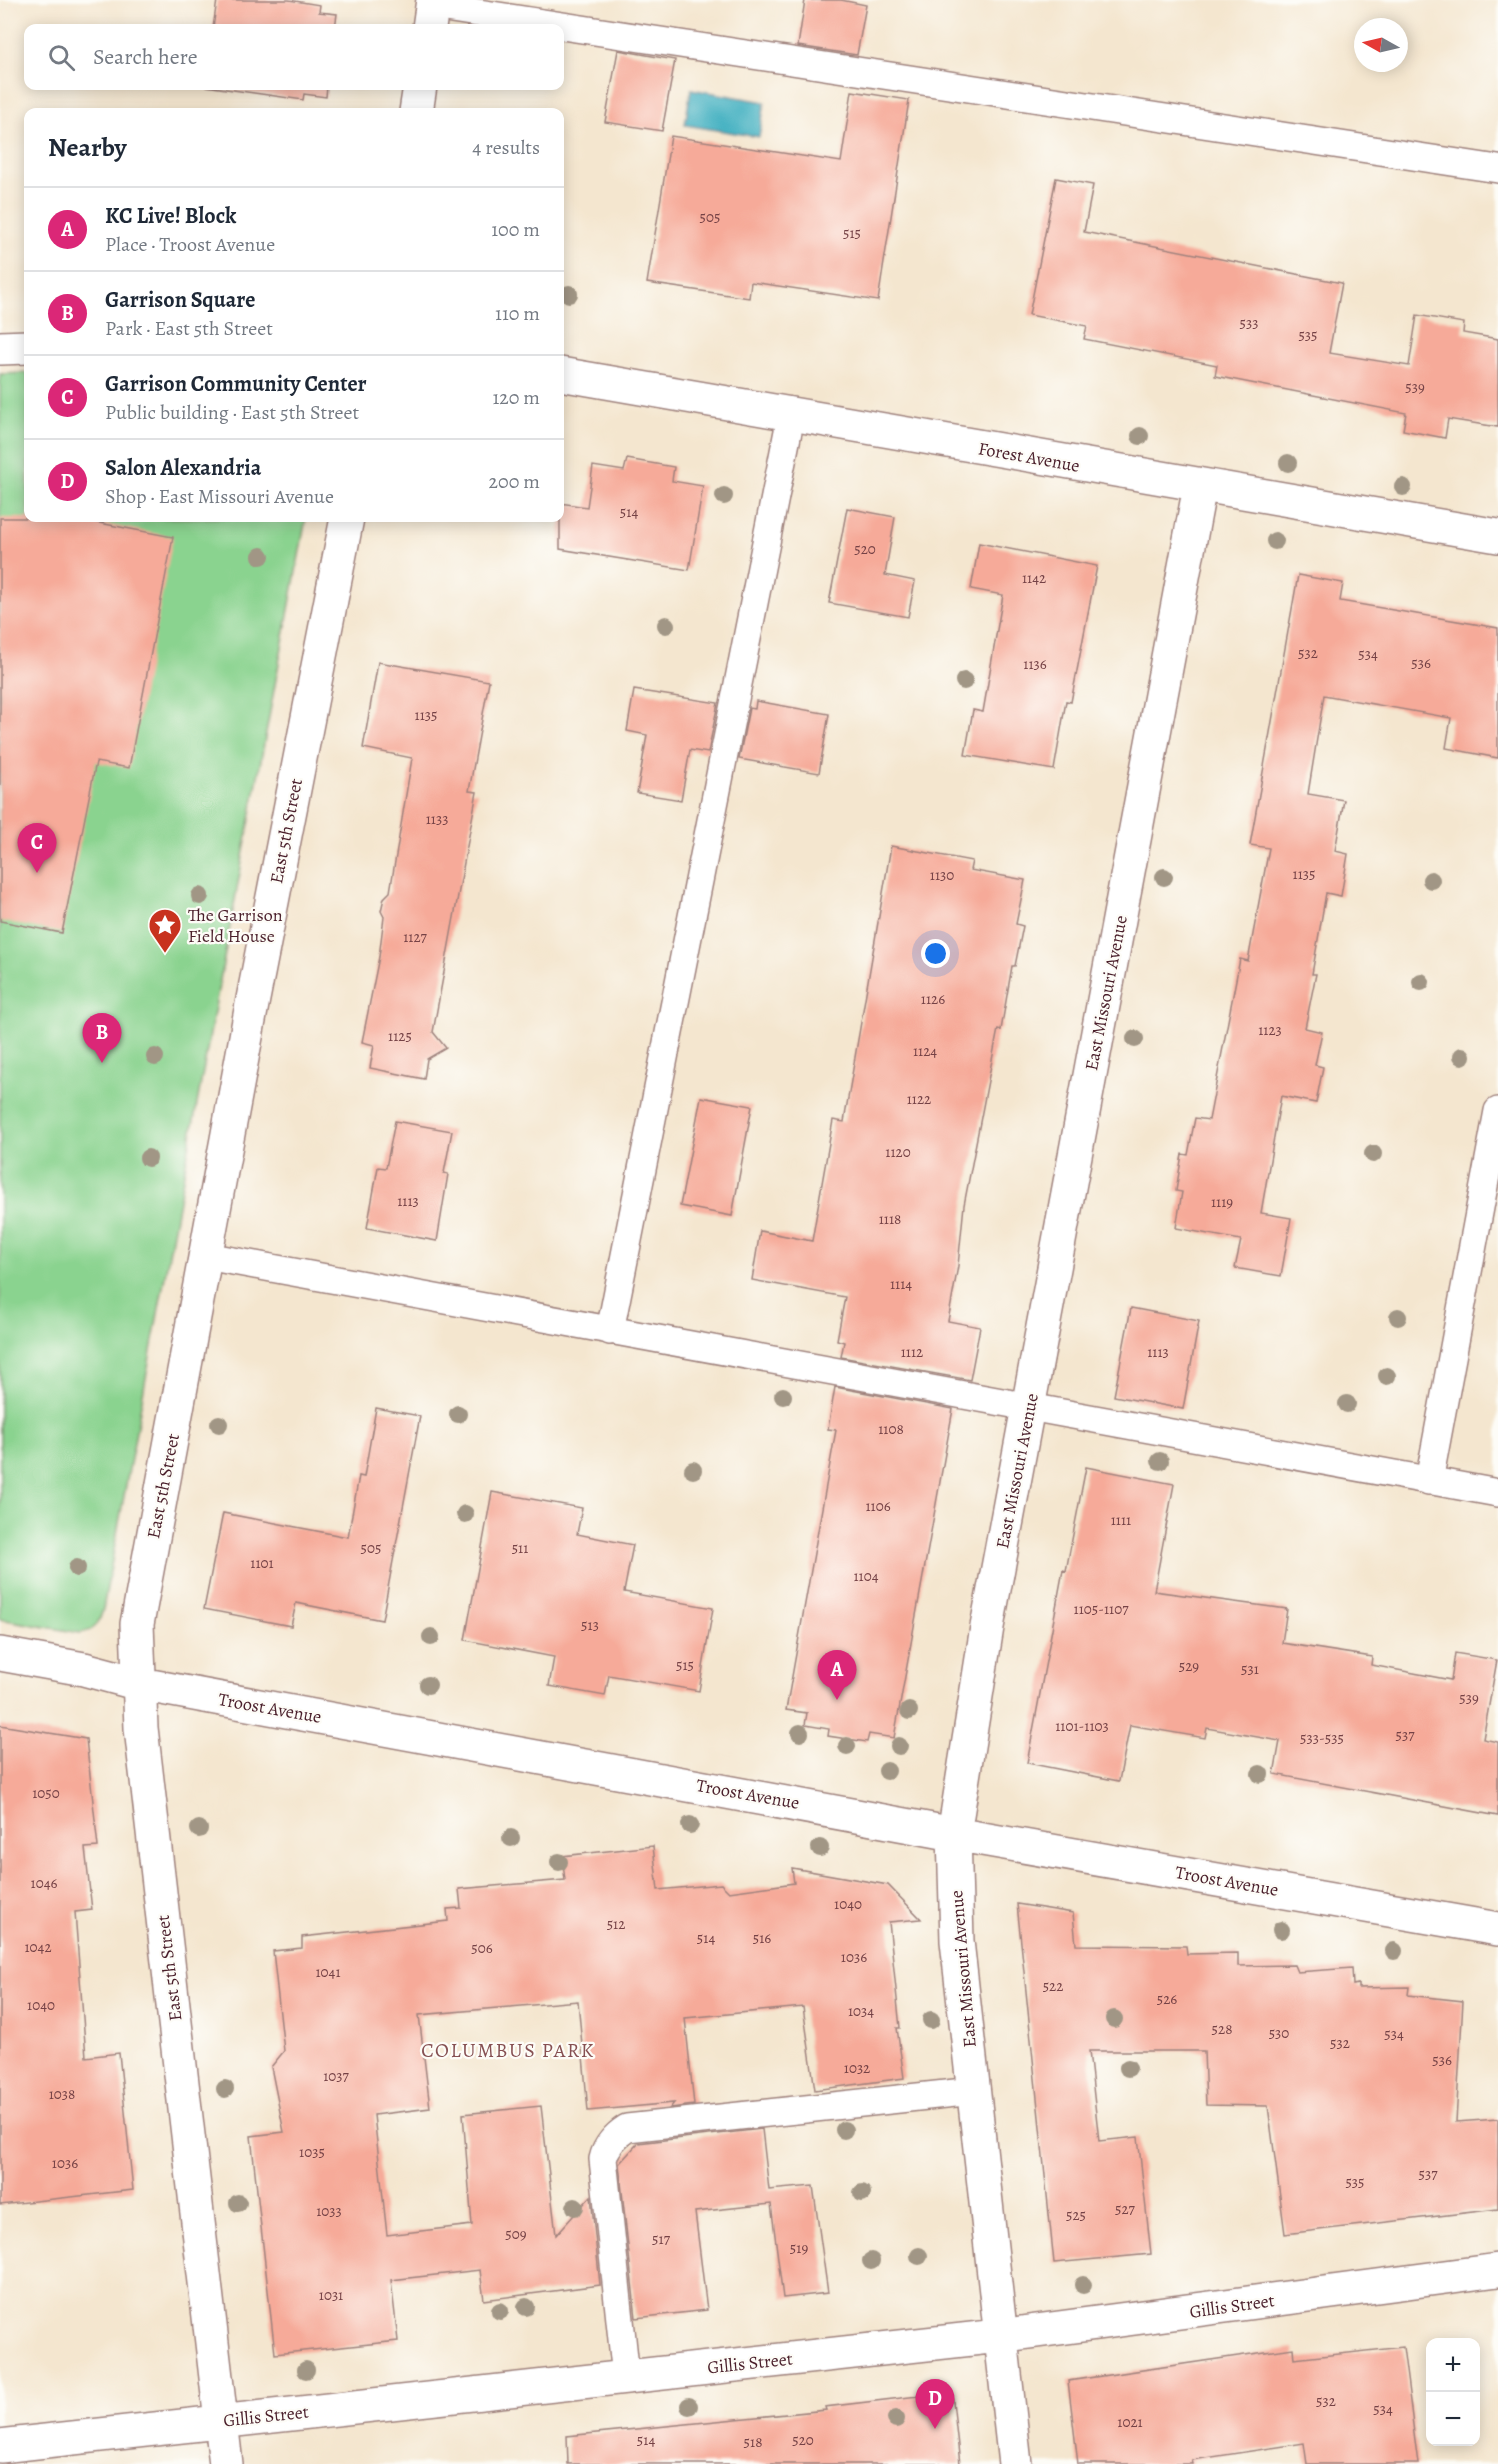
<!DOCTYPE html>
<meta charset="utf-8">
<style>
body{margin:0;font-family:Alegreya,serif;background:#f2f2f3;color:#1f2937}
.controls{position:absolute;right:18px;bottom:18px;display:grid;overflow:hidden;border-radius:12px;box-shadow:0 3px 15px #0003}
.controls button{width:54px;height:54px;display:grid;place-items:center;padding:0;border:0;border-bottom:2px solid #e0e1e3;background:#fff;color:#1f2937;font:30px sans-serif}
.compass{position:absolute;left:1354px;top:18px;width:54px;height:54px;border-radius:50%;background:#fff;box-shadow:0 3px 15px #0003;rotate:278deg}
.you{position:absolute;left:936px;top:954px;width:21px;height:21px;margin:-15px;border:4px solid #fff;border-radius:50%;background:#1a73e8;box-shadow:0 0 0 9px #1a73e833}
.badge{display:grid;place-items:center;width:39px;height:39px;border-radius:50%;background:#db2777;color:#fff;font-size:20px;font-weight:700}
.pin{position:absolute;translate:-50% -50px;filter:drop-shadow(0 2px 3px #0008)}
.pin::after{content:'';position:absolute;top:32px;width:21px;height:18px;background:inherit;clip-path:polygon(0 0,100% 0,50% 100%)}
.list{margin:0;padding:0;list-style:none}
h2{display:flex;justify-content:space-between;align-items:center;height:78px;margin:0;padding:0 24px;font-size:26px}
h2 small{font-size:20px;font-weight:400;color:#747a83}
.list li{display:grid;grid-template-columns:39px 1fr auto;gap:18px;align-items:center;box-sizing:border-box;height:84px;padding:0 24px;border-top:2px solid #e0e1e3}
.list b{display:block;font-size:22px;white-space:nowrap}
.list p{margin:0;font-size:20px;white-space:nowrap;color:#747a83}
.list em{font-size:20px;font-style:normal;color:#747a83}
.icon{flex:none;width:33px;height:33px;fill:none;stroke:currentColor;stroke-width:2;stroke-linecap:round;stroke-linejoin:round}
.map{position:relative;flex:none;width:1498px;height:2464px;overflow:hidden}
.search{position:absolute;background:#fff;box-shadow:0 3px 15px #0003;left:24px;top:24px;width:540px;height:66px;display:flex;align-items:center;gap:15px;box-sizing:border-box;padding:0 21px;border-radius:12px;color:#747a83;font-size:22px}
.panel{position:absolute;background:#fff;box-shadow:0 3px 15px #0003;left:24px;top:108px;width:540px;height:414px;border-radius:12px}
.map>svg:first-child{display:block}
.green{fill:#8ad38f;stroke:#6a795d;stroke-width:1.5}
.water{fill:#43b0c1;stroke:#466876;stroke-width:1.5}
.building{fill:#f6aa99}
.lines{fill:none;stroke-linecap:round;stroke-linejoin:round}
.lane-casing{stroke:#9f827d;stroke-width:30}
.street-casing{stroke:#9f827d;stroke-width:36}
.path{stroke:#9f827d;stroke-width:4;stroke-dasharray:4.5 4.5;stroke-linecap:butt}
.lane{stroke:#fff;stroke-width:27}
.street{stroke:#fff;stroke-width:33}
.tree{fill:#a19685}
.labels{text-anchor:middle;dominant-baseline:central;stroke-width:4.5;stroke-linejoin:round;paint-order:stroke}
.number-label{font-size:15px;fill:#754246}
.street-label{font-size:18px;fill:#4a1f2b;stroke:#fdfcf7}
.poi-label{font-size:18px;fill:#4a1f2b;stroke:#fdfcf7;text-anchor:start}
.neighbourhood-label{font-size:20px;letter-spacing:1.5px;fill:#865052;stroke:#fdfcf7}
</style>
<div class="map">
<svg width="1498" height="2464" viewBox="0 0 1498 2464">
<rect width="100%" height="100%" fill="#fdfcf7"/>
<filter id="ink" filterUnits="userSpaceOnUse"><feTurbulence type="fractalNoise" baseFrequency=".0167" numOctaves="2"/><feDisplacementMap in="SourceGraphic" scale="12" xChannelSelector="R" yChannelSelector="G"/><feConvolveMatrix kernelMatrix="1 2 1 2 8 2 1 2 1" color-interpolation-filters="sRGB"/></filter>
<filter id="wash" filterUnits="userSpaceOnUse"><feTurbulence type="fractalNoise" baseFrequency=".008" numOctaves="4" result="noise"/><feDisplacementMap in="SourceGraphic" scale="24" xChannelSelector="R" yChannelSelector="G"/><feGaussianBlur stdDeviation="1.35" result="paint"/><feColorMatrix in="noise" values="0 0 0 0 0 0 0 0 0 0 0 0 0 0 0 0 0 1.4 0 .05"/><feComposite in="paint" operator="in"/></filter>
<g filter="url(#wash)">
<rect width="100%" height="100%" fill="#f4e6cf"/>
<path class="green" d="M28 373V518H306L103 1609C99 1624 95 1631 80 1633L0 1619V374Z"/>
<path class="water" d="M691 89 765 102 759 137 685 125Z"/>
<g id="blocks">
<path class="building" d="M217 0H289L320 5 319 12 337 14 335 28H213Z
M805 0H841L866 5 857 55 798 46Z
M618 50 675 60 662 131 605 122Z
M205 86H327L326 97 304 94 303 100Z
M852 91 909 100 878 301 751 282 749 298 647 283 671 136 841 162Z
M1056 178 1093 185 1084 232 1342 283 1329 353 1409 366 1417 315 1464 323 1463 333 1498 339V427L1448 419 1445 438 1403 430 1406 413 1215 376 1217 365 1084 339 1087 326 1029 315Z
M627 459 674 467 672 481 703 486 689 570 560 549V503L587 507 593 466 624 471Z
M847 508 895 517 885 575 915 581 908 617 829 603Z
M0 518H73L173 537 129 768 96 762 62 933 0 921Z
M979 543 1097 566 1071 702 1066 701 1054 770 965 755 973 710 983 712 1003 595 971 589Z
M1298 575 1343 583 1340 601 1498 628V758L1446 748 1451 718 1324 695 1308 794 1344 800 1335 851 1348 854 1341 896 1326 893 1312 974H1316L1305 1028 1322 1032 1315 1065 1323 1067 1316 1103 1281 1096 1261 1213 1291 1218 1281 1276 1235 1268 1241 1240 1176 1228 1182 1192 1176 1191 1182 1154 1188 1155 1195 1118 1209 1120 1240 959 1248 961 1269 848 1250 845Z
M378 662 489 681 469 791 477 792 433 1032 446 1048 427 1059 424 1079 370 1068 374 1045 362 1042 379 957 384 917 381 911 384 898 390 892 412 758 363 748Z
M634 690 718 703 708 753 690 750 681 800 637 793 647 735 627 731Z
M756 701 829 714 819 773 739 759 749 708 755 709Z
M891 846 972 861 970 870 1025 880 1016 924 1023 926 1015 966H1012L1001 1030 998 1029 964 1205 958 1266 948 1321 980 1327 970 1380 841 1357 844 1342 837 1340 845 1297 752 1280 760 1231 812 1241 833 1120 844 1122Z
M701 1097 752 1106 732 1216 680 1206Z
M395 1121 452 1131 444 1173 448 1174 437 1241 367 1228 378 1167 386 1168Z
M1131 1308 1199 1321 1183 1409 1114 1396Z
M835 1387 953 1409 894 1738 869 1734 867 1742 828 1736 829 1729 805 1725 807 1713 786 1710 836 1430 828 1429Z
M376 1408 420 1416 382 1620 296 1603 291 1626 204 1609 223 1513 348 1537 359 1476 364 1477Z
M1086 1467 1174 1484 1154 1591 1287 1609 1282 1643 1372 1657 1371 1665 1451 1680 1455 1653 1497 1660 1483 1739 1498 1742V1816L1274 1774 1280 1741 1207 1728 1205 1738 1130 1725 1119 1781 1027 1763 1063 1570 1066 1571Z
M492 1492 582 1508 577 1534 633 1545 624 1592 713 1608 699 1691 609 1675 605 1696 549 1686 554 1657 465 1640Z
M0 1725 86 1739 98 1847 85 1848 92 1910 75 1912 86 2057 119 2053 133 2190 0 2205Z
M653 1846 658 1890 721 1884 729 1892 794 1883 792 1868 888 1885 921 1919 889 1922 900 2028H897L904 2078 815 2090 803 2007 685 2018 694 2105 670 2108 674 2103 588 2111 578 2001 419 2015 430 2108 374 2115 387 2235 472 2225 463 2114 541 2106 556 2235 591 2196 600 2285 484 2300 480 2270 391 2280 398 2341 275 2354 251 2136 284 2132 271 2067 284 2051 273 1951 302 1948V1937L448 1921 447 1909 461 1908 459 1889 565 1880 562 1856Z
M1017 1904 1073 1913 1076 1945 1186 1946 1187 1954 1238 1953V1966L1294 1965 1297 1972 1352 1968 1353 1985 1358 1984V1988L1409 1987 1408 1995 1463 2001 1456 2122 1498 2119V2209L1285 2234 1268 2106 1206 2105 1204 2051H1089L1099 2141 1138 2137 1151 2254 1054 2263Z
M762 2129 769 2190 813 2186 828 2293 783 2298 771 2204 695 2212 707 2310 636 2318 619 2164 638 2143Z
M1403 2347 1418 2464H1307L1304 2443 1192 2460 1193 2464H1078L1068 2381 1293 2348 1294 2359Z
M952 2392 960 2464H568L567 2436 826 2410 825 2407Z"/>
</g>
</g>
<g filter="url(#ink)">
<use href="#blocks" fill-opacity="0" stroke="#9f827d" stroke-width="1.5"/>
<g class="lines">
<g class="lane-casing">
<path id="lane" d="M432 6 1498 169
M206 1256 1498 1493
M610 1331 791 416
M1429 1481 1498 1111
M626 2377 603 2159C606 2146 616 2135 627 2128L974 2091"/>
</g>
<g class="street-casing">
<path id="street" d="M429 28 433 0
M416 112 420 86
M0 348 28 347
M560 374 1498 536
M0 1654 84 1669 140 1684 954 1834 1498 1929
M0 2446 999 2336 1498 2270
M226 2464 141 1728 137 1624 253 999 347 518
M1015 2464 957 1941 954 1834 987 1627 1200 486"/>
</g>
<path class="path" d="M102 523 103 518"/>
<use href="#lane" class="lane"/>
<use href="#street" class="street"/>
</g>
<g class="tree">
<circle cx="569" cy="294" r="9"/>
<circle cx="1140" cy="436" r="9"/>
<circle cx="1288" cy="463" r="9"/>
<circle cx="1403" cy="487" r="9"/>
<circle cx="724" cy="496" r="9"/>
<circle cx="1275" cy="541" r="9"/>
<circle cx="261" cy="556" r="9"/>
<circle cx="666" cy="625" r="9"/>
<circle cx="964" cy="681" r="9"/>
<circle cx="1164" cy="877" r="9"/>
<circle cx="1431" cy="880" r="9"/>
<circle cx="200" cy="896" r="9"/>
<circle cx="1421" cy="982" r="9"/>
<circle cx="1135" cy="1039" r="9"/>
<circle cx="1462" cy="1056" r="9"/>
<circle cx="155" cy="1057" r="9"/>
<circle cx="1373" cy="1154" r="9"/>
<circle cx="148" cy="1158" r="9"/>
<circle cx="1398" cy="1317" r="9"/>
<circle cx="1387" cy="1376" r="9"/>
<circle cx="783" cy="1396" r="9"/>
<circle cx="1347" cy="1404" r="9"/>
<circle cx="458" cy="1414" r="9"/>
<circle cx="219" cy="1424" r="9"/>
<circle cx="1160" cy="1461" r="9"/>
<circle cx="693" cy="1470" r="9"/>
<circle cx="465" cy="1514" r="9"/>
<circle cx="77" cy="1568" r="9"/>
<circle cx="431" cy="1637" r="9"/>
<circle cx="428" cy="1685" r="9"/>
<circle cx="909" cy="1711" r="9"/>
<circle cx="800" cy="1733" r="9"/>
<circle cx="847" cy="1746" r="9"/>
<circle cx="899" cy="1746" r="9"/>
<circle cx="887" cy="1771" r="9"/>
<circle cx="1260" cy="1774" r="9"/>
<circle cx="690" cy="1825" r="9"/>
<circle cx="199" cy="1829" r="9"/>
<circle cx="511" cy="1838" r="9"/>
<circle cx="820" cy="1848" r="9"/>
<circle cx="559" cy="1862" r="9"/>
<circle cx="1281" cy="1930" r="9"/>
<circle cx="1394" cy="1951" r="9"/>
<circle cx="1114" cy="2019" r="9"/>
<circle cx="931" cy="2020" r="9"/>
<circle cx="1128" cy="2068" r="9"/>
<circle cx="225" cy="2089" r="9"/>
<circle cx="844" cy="2130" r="9"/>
<circle cx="862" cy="2193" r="9"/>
<circle cx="238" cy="2203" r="9"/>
<circle cx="575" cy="2207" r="9"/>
<circle cx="919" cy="2256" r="9"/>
<circle cx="871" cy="2261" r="9"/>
<circle cx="1083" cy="2285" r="9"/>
<circle cx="526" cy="2307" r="9"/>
<circle cx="500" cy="2311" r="9"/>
<circle cx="306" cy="2370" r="9"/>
<circle cx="689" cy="2406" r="9"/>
<circle cx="896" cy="2419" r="9"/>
</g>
</g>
<defs>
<g id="sight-pin" transform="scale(1.725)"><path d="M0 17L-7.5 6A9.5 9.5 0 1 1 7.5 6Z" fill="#c8321e" stroke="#fdfcf7"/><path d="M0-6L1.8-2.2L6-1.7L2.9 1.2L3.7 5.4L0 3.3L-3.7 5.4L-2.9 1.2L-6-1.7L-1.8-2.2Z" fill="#fff"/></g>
</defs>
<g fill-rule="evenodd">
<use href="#sight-pin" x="165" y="925"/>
</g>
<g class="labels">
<g class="number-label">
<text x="710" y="217">505</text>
<text x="852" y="233">515</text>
<text x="1249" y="323">533</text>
<text x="1308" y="335">535</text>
<text x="1415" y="387">539</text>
<text x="629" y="512">514</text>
<text x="865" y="549">520</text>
<text x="1034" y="578">1142</text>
<text x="1308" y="653">532</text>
<text x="1368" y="654">534</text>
<text x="1421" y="663">536</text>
<text x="1035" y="664">1136</text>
<text x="426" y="715">1135</text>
<text x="437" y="819">1133</text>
<text x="1304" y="874">1135</text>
<text x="942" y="875">1130</text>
<text x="415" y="937">1127</text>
<text x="933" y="999">1126</text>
<text x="1270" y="1030">1123</text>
<text x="400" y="1036">1125</text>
<text x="925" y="1051">1124</text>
<text x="919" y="1099">1122</text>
<text x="898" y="1152">1120</text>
<text x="408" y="1201">1113</text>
<text x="1222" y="1202">1119</text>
<text x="890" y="1219">1118</text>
<text x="901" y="1284">1114</text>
<text x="912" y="1352">1112</text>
<text x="1158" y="1352">1113</text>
<text x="891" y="1429">1108</text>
<text x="878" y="1506">1106</text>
<text x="1121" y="1520">1111</text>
<text x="371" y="1548">505</text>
<text x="520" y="1548">511</text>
<text x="262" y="1563">1101</text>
<text x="866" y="1576">1104</text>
<text x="1101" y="1609">1105-1107</text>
<text x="590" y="1625">513</text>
<text x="685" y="1665">515</text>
<text x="1189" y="1666">529</text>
<text x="1250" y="1669">531</text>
<text x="1469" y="1698">539</text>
<text x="1082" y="1726">1101-1103</text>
<text x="1405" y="1735">537</text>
<text x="1322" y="1738">533-535</text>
<text x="46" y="1793">1050</text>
<text x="44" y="1883">1046</text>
<text x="848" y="1904">1040</text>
<text x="616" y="1924">512</text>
<text x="706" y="1938">514</text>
<text x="762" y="1938">516</text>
<text x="38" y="1947">1042</text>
<text x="482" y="1948">506</text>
<text x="854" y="1957">1036</text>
<text x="328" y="1972">1041</text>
<text x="1053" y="1986">522</text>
<text x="1167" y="1999">526</text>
<text x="41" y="2005">1040</text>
<text x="861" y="2011">1034</text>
<text x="1222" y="2029">528</text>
<text x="1279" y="2033">530</text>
<text x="1394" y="2034">534</text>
<text x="1340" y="2043">532</text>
<text x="1442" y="2060">536</text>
<text x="857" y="2068">1032</text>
<text x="336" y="2076">1037</text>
<text x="62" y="2094">1038</text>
<text x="312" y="2152">1035</text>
<text x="65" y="2163">1036</text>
<text x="1428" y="2174">537</text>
<text x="1355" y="2182">535</text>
<text x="1125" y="2209">527</text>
<text x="329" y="2211">1033</text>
<text x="1076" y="2215">525</text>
<text x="516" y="2234">509</text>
<text x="661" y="2239">517</text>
<text x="799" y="2248">519</text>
<text x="331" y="2295">1031</text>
<text x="1326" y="2401">532</text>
<text x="1383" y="2409">534</text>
<text x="1130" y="2422">1021</text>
<text x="646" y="2440">514</text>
<text x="803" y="2440">520</text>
<text x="753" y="2442">518</text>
</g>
<g class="street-label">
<text transform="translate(1029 457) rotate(10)">Forest Avenue</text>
<text transform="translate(286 831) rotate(-79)">East 5th Street</text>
<text transform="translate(1106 993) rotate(-79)">East Missouri Avenue</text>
<text transform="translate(1017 1471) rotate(-79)">East Missouri Avenue</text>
<text transform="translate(163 1486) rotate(-79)">East 5th Street</text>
<text transform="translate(270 1708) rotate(10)">Troost Avenue</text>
<text transform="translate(748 1794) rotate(10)">Troost Avenue</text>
<text transform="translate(1227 1881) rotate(10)">Troost Avenue</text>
<text transform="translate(169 1968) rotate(-97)">East 5th Street</text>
<text transform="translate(963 1969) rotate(-95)">East Missouri Avenue</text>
<text transform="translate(1232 2306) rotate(-8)">Gillis Street</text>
<text transform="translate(750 2363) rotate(-6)">Gillis Street</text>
<text transform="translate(266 2416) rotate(-6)">Gillis Street</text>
</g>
<g class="poi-label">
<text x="188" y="915">The Garrison<tspan x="188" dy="21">Field House</tspan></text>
</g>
<g class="neighbourhood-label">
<text x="508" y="2050">COLUMBUS PARK</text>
</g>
</g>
</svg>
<div class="controls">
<button>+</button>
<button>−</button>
</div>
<svg class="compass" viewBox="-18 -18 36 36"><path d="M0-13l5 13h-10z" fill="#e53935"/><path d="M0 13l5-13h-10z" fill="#747a83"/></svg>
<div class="you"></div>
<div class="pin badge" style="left:837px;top:1700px">A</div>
<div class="pin badge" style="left:102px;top:1063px">B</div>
<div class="pin badge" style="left:37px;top:873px">C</div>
<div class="pin badge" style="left:935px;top:2429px">D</div>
<div class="search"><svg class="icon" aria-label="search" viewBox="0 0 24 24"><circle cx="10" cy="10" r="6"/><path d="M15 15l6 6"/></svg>Search here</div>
<section class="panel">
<h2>Nearby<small>4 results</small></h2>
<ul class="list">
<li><span class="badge">A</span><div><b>KC Live! Block</b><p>Place · Troost Avenue</p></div><em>100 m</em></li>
<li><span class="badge">B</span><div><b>Garrison Square</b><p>Park · East 5th Street</p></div><em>110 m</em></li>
<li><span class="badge">C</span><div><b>Garrison Community Center</b><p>Public building · East 5th Street</p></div><em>120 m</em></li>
<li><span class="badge">D</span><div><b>Salon Alexandria</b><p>Shop · East Missouri Avenue</p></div><em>200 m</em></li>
</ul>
</section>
</div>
